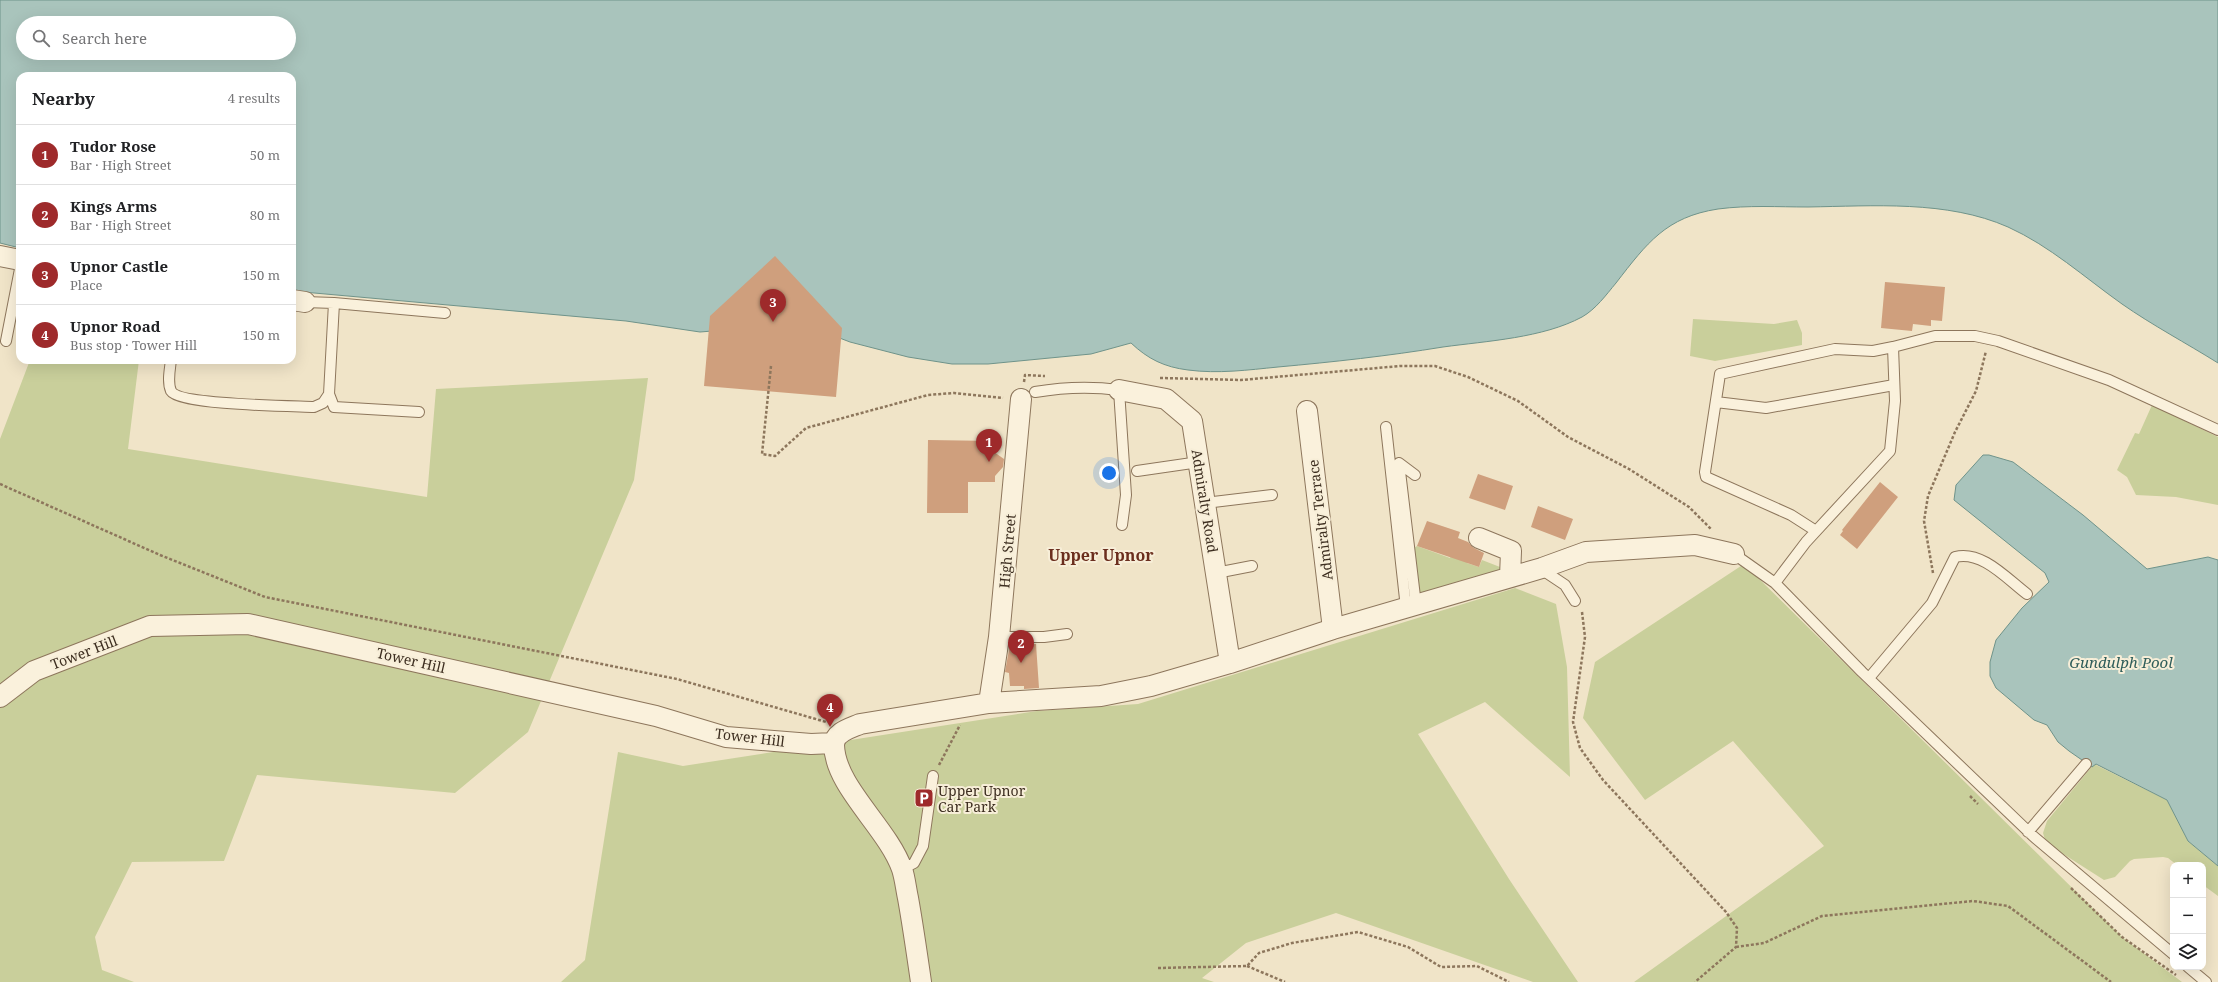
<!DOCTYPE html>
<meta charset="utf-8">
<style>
body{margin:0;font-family:"Noto Serif",serif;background:#f2f2f2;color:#202124}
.controls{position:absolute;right:12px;bottom:12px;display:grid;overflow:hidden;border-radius:8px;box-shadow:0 4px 16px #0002}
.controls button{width:36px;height:36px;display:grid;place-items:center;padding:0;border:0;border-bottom:1px solid #e0e0e0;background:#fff;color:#202124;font:20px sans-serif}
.you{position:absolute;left:1109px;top:473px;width:14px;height:14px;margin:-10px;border:3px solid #fff;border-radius:50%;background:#1a73e8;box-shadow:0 0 0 6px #1a73e833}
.badge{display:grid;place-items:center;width:26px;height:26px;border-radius:50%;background:#9e2a2b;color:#fff;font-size:13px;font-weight:700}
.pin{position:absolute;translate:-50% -33px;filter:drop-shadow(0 1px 2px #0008)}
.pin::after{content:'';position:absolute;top:21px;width:14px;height:12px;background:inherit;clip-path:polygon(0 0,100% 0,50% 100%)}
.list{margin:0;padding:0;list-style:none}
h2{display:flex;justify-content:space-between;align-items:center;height:52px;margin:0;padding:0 16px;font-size:17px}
h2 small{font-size:13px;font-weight:400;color:#757577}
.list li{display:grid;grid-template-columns:26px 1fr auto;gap:12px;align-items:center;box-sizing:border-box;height:60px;padding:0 16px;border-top:1px solid #e0e0e0}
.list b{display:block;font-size:15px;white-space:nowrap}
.list p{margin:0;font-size:13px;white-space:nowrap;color:#757577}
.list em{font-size:13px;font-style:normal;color:#757577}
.icon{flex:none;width:22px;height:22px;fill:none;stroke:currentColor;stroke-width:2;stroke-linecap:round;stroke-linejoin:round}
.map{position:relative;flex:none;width:2218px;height:982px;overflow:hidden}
.search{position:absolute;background:#fff;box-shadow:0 4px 16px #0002;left:16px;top:16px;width:280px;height:44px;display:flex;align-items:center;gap:10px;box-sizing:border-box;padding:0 14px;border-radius:22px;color:#757577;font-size:15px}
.panel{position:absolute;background:#fff;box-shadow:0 4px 16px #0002;left:16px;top:72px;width:280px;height:292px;border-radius:12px}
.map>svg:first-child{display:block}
.green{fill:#c9cf9b}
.water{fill:#a9c4bc;stroke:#6f938a;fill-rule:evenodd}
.building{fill:#cf9f7d}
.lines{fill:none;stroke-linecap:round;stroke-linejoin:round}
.service-casing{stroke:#8d765c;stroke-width:12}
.minor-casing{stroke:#8d765c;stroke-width:22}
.path{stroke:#8d765c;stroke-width:2.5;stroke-dasharray:3 2;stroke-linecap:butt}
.service{stroke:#faf1dc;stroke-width:10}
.minor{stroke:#faf1dc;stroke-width:20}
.labels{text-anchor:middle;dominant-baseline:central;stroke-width:4;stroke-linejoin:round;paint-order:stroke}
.street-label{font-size:14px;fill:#3d2e20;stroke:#f7eed8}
.poi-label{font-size:14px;fill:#3d2e20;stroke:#f7eed8;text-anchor:start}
.water-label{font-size:15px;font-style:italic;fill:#2f5d5a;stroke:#f7eed8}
.quarter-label{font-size:16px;font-weight:bold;fill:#6b2e1e;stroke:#f7eed8}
</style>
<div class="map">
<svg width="2218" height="982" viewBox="0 0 2218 982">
<rect width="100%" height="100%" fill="#f0e4c8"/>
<path class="green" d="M1693 319 1774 324 1797 320 1802 333V345L1715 361 1690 356Z
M30 360H139L128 449 427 497 436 389 648 378 634 480 528 732 455 793 257 775 224 861 132 862 95 937 102 970 134 982H0V439Z
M2152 405 2218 437V505L2176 497 2136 495 2127 477 2117 470 2135 433 2139 434Z
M1417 546 1450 558 1451 555 1467 560V563L1479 567 1482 560 1500 567V580L1435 599 1417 593 1414 548Z
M1744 564 2122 937 2182 982H1634L1824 846 1733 741 1645 800 1583 718 1595 662Z
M1515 588 1556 604 1567 667 1570 777 1485 702 1418 734 1509 879 1578 982H1533L1336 913 1246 943 1202 978 1214 982H561L585 960 618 752 683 766 1037 711 1138 704Z
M2094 764 2167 800 2188 841 2218 866V896L2203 885V865H2177L2168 858 2163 857 2134 859 2130 861 2115 877 2104 880 2046 843 2043 833 2047 821Z"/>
<path class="water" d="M0 0H2218V363C2186 343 2152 325 2122 304 2084 277 2050 246 2008 227 1947 200 1873 206 1808 207 1778 207 1748 205 1718 209 1666 217 1647 243 1616 283 1606 295 1596 309 1582 317 1543 338 1487 341 1443 347 1388 356 1333 362 1278 367 1248 370 1218 374 1188 370 1164 367 1148 359 1131 343L1091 354 988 364H952L908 357 850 342 824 332 725 330 700 332 626 321 292 291V76H20V248L0 243ZM23 23H289V53H23Z
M1983 455H1989L2013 462 2083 515 2147 569 2208 557 2218 560V866L2188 841 2167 800 2096 764 2092 767 2069 751 2058 742 2047 725 2034 720 1996 688 1990 676V662L1996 640 2022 608 2049 582 2045 573 1954 500 1956 485Z"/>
<path class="building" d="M775 256 842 328 836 397 704 386 710 316Z
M1885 282 1945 287 1942 321 1931 320V326L1913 324 1912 331 1881 328Z
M928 440 995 441 994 452 1004 459 1003 467 995 476V482H968V513H927Z
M1478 474 1513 486 1505 510 1469 498Z
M1880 482 1898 497 1857 549 1840 535 1843 531 1842 530Z
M1538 506 1573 519 1565 540 1531 527Z
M1427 521 1460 532 1458 538 1468 542 1474 548 1484 553 1479 567 1417 546Z
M1010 644H1036L1039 688 1024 689V686H1010L1009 673 1005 672Z"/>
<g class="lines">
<g class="service-casing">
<path id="service" d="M334 303 445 313
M6 341 20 269
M171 360C170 369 167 382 171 391 179 405 293 406 314 407L323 403 329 394 334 303 305 302
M1035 392C1064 387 1090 386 1119 390L1126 495 1122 525
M329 394 334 407 419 412
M1716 402 1766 408 1894 385
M1386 427 1406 608
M1137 471 1199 462
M1415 475 1399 463 1416 605
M1205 503 1272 495
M1816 531 1791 515 1706 477 1705 472 1720 374 1835 349 1873 351 1893 347
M1734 554 1775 583 1862 672 2033 836 2173 954
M1541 569 1565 585 1575 601
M1216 573 1252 566
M1775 583 1806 542 1890 451 1895 401 1893 347 1935 336H1975L1998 341 2109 380 2218 430
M999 637H1044L1067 634
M1869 678 1932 603 1955 557C1982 550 2007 579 2027 594
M2028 832 2086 764
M902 869 914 863 923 846 933 776
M2188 967 2206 982"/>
</g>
<g class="minor-casing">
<path id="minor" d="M0 256 20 260
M292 300 305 302
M1119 390 1166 399 1192 421 1230 663
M1307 411 1333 629
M1479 538 1511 551 1510 577
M0 697 34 671 150 626 248 624 656 716 726 737 811 744 834 743
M989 703 999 637 1021 399
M921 982C917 954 913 926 908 898 906 889 905 878 902 869 887 827 835 787 834 745 834 732 851 728 860 724L989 703 1101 696 1151 686 1230 663 1333 629 1542 568 1586 552 1695 545 1734 554"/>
</g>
<path class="path" d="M771 366 762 454 775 456 806 428 928 395 954 393 1003 398
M1160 378 1241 380 1400 366H1435L1468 377 1518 401 1568 437 1629 469 1689 507 1711 529
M1024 382 1025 375 1045 376
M0 484 160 555 265 597 677 679 826 722
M1933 573 1924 521 1928 496 1955 432 1976 391 1986 351
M1582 612 1585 637 1573 722 1580 748 1603 780 1726 912 1737 928 1736 947 1695 982
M939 765 960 725
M1970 796 1978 804
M2071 888 2122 937 2176 975
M1736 947 1764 943 1822 916 1973 901 2008 906 2111 982
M1247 966 1285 982
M1158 968 1247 966 1259 953 1292 943 1358 932 1408 947 1441 967 1477 966 1509 982"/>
<use href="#service" class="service"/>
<use href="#minor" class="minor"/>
</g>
<defs>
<g id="parking-square" transform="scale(1)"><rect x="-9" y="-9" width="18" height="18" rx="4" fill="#9e2a2b" stroke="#f7eed8"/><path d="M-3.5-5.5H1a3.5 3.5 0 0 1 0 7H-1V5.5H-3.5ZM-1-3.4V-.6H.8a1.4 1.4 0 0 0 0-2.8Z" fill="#fff"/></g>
</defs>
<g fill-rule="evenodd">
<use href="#parking-square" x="924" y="798"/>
</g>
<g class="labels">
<g class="street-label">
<text transform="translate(1205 501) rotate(81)">Admiralty Road</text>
<text transform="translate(1320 520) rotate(-97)">Admiralty Terrace</text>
<text transform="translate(1007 551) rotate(-85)">High Street</text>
<text transform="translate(84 652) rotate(-21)">Tower Hill</text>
<text transform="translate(411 660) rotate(13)">Tower Hill</text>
<text transform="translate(750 737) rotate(7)">Tower Hill</text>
</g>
<g class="poi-label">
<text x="938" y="790">Upper Upnor<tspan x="938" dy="16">Car Park</tspan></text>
</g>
<g class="water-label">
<text x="2121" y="662">Gundulph Pool</text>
</g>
<g class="quarter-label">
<text x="1101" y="555">Upper Upnor</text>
</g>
</g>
</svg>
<div class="controls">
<button>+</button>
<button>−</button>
<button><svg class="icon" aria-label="layers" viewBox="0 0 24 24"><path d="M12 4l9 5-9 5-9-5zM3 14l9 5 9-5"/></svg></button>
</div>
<div class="you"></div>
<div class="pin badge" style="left:989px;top:462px">1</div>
<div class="pin badge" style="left:1021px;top:663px">2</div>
<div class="pin badge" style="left:773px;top:322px">3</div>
<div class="pin badge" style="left:830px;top:727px">4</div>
<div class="search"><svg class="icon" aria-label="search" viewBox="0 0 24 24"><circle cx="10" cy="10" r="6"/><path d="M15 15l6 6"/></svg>Search here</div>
<section class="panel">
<h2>Nearby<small>4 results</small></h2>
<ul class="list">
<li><span class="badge">1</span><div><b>Tudor Rose</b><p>Bar · High Street</p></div><em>50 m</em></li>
<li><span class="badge">2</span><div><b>Kings Arms</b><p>Bar · High Street</p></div><em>80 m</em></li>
<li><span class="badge">3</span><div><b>Upnor Castle</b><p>Place</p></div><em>150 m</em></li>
<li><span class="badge">4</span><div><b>Upnor Road</b><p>Bus stop · Tower Hill</p></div><em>150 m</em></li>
</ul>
</section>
</div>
